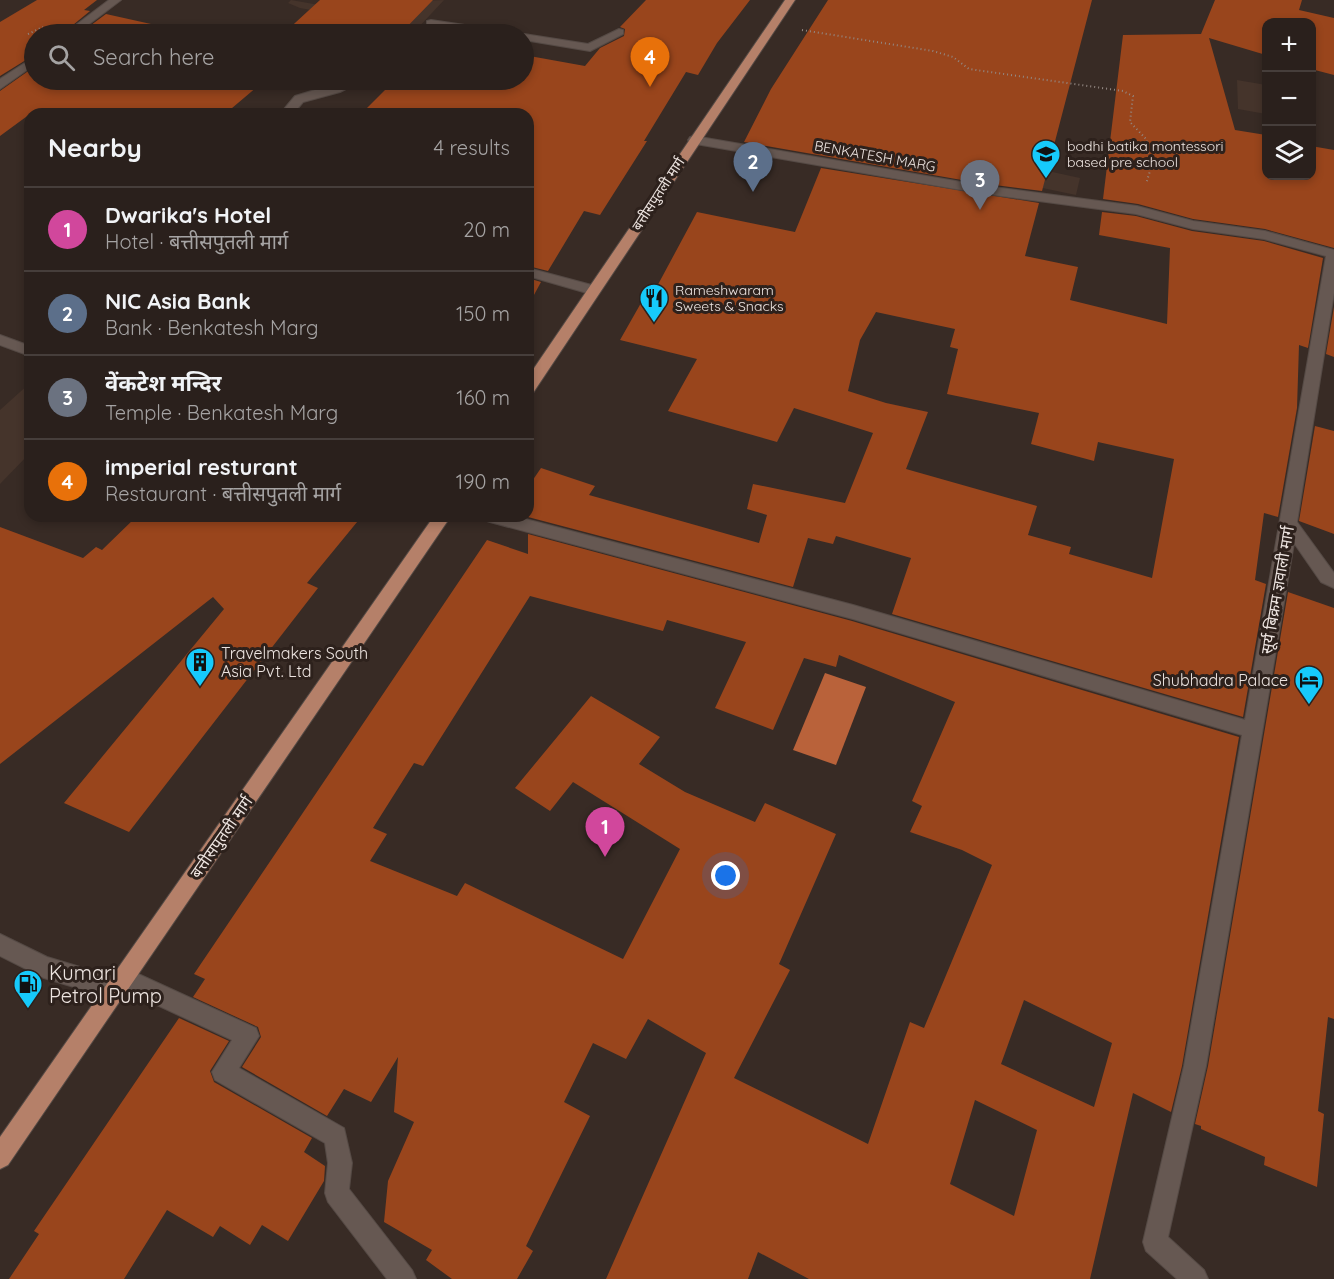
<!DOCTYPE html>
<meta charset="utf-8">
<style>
body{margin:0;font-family:Quicksand,"Noto Sans Devanagari",sans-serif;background:#322825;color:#f1f3f6}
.controls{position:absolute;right:18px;top:18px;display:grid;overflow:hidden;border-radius:12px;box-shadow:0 3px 9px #0003}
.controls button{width:54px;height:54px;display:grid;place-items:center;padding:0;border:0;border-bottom:2px solid #463e3b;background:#2a201c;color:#f1f3f6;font:30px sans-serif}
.you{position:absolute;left:726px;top:876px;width:21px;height:21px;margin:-15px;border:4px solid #fff;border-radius:50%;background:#1a73e8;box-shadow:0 0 0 9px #1a73e833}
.badge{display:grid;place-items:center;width:39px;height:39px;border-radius:50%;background:#16cafb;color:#fff;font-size:20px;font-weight:700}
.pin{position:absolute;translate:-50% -50px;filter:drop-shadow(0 2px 3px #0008)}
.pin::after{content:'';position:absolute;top:32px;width:21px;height:18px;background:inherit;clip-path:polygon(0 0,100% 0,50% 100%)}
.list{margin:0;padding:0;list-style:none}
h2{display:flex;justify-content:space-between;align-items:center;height:78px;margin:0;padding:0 24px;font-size:26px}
h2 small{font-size:20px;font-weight:400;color:#a5a3a3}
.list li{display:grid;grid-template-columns:39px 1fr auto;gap:18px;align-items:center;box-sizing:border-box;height:84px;padding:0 24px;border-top:2px solid #463e3b}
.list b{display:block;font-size:22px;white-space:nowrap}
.list p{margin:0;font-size:20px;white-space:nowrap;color:#a5a3a3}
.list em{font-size:20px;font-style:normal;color:#a5a3a3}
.icon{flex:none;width:33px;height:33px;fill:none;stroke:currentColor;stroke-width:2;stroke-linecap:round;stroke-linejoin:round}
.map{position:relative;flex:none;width:1334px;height:1279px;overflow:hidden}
.search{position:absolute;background:#2a201c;box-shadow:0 3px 9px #0003;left:24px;top:24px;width:510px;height:66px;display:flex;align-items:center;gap:15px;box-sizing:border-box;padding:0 21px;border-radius:33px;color:#a5a3a3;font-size:22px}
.panel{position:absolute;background:#2a201c;box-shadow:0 3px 9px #0003;left:24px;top:108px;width:510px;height:414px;border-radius:18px}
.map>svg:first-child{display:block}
.built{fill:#45342b}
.water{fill:#b9623a}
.building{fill:#99451c;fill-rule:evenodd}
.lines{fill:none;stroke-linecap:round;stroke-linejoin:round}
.minor-casing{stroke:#554a45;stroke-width:2}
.major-casing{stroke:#554a45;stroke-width:2}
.path{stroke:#938883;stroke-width:2;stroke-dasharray:1 3;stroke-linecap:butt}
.minor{fill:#665852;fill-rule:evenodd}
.major{fill:#b58069;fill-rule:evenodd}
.labels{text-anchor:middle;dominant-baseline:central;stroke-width:6;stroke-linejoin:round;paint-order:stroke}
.far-poi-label{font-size:14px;fill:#eee5e1;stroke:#2d211c;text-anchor:start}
.far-street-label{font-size:14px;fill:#eee5e1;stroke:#2d211c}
.street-label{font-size:16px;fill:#eee5e1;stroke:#2d211c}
.poi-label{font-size:16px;fill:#eee5e1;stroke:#2d211c;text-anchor:start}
.near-poi-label{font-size:20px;fill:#eee5e1;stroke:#2d211c;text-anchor:start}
</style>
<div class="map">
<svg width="1334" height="1279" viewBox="0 0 1334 1279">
<rect width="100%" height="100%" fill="#382b25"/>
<path class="built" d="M291 0 319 5 444 0 417 29 300 8 288 3Z
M1237 80 1266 85V114L1238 109Z
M1020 165 1080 178 1076 195 1013 182Z
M30 383V453L0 484V410Z"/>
<path class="water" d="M825 673 866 687 836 765 793 750Z"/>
<path class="building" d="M37 0H97L84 10 90 11 62 34H34V55L0 76V22Z
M320 0H433L400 34H283Z
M646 0H750L717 43 698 75 686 72 644 141H647L600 215 584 211 548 271 528 266V114H361L395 80H524V55L585 66 600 48 624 36 625 29 620 27Z
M828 0H1092L1042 191 979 183 744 142 771 89Z
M1215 0H1302L1299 10 1334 18V75L1311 69V22H1266V55L1209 38 1235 130 1266 135V176H1311V146L1334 150V248L1265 229 1193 219 1138 204 1103 199 1123 35 1201 34Z
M106 14 151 24 138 34H79Z
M34 67V80H265L225 114H30L0 136V91Z
M821 168 1039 203 1025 256 1078 267 1070 300 1167 324 1170 248 1099 235 1102 212 1136 216 1192 231 1264 241 1323 258 1308 348 1299 345 1297 408 1278 517 1264 513 1255 580 1266 584 1243 717 892 614 911 558 836 536 833 544 808 538 793 587 528 517V487L541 468 595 486 589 495 759 543 767 515 747 509 753 484 845 503 873 433 794 408 777 442 668 411 697 359 620 340 641 303 647 305 697 212 795 232ZM876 312 955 329 950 347 958 349 947 394 1039 413 1031 444 1094 461 1098 442 1174 459 1152 578 1069 554 1071 547 1028 535 1037 506 906 469 928 412 886 403 848 391 860 340Z
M528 278 541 282 528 306Z
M1334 307V357L1326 354Z
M1315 426 1334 431V534L1299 521Z
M137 516H362L307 583 318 588 129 832 64 803 224 609 213 597 0 764V527L83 558 96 547 102 550Z
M528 534 852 621 1239 737 1182 1066 1171 1112 1133 1093 1090 1279H809L758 1252 748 1279H606L706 1053 648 1019 626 1059 593 1043 564 1102 590 1116 526 1246 533 1251 517 1279H452L426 1260 432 1250 384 1222 388 1181 414 1122 394 1112 398 1057 371 1102 344 1089 327 1116 242 1067 261 1037 258 1027 193 997 205 979 194 974 487 540 528 554ZM530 596 663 631 667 620 746 642 715 708 773 730 804 658 836 667 839 655 955 702 912 801 922 806 910 832 962 850 992 865 924 1028 910 1022 868 1144 734 1078 790 970 779 964 836 834 765 803 755 822 685 792 639 764 660 737 591 696 515 788 550 811 573 782 680 849 623 959 465 883 457 896 370 861 387 834 373 828 414 763 423 766ZM1024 1000 1112 1043 1094 1107 1001 1064ZM975 1100 1037 1130 1014 1216 950 1184Z
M1288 592 1334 608V1019L1328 1017 1318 1111 1324 1114 1317 1187 1264 1165 1265 1157 1201 1129V1126L1195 1124 1208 1066Z
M179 1018 229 1041 210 1071 214 1082 312 1138 304 1152 325 1166 324 1181 288 1241 262 1225 250 1245 220 1226 213 1237 167 1210 124 1279H9L39 1234 34 1231Z"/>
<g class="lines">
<g class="minor-casing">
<path id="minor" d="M109 0H121L76 34H64Z
M431 20 505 31 511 34H486L427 25V21Z
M619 29 623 30V34L590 51 524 40V34H520H524L588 44Z
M34 57V65L0 89V79Z
M348 80H363L340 92 303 102 293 114H280L295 96Z
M694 136 979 185 1137 206 1193 221 1265 231 1334 250V293L1297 522 1334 573V588L1321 582 1294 543 1206 1066 1168 1237 1204 1270 1208 1279H1177L1146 1251 1143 1242 1184 1066 1242 735 853 619 490 522 484 520 482 516H514L853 605 1245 720 1326 256 1264 239 1193 229 1136 214 979 193 690 143 688 140 690 137Z
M528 268 599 287 601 290 594 295 528 276Z
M0 335 30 346V356L0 345Z
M0 934 47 957 113 977 115 970 123 967 256 1028 259 1036 239 1068 344 1128 352 1163 349 1189 412 1270 416 1279H387L328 1202 325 1193 328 1163 325 1143 215 1080 212 1072 232 1040 127 991 125 997 117 1000 44 978 0 956Z"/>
</g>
<g class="major-casing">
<path id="major" d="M785 0H795L533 393 528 394V377Z
M434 516H451L8 1165 0 1169V1137Z"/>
</g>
<path class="path" d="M802 30 933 51 953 57 969 69 1123 91 1133 96 1130 122 1147 140 1150 171 1146 184
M28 34 43 27"/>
<use href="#minor" class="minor"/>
<use href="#major" class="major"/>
</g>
<defs>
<g id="school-pin" transform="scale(1.5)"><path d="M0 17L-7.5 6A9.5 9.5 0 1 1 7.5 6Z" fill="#16cafb" stroke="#2d211c"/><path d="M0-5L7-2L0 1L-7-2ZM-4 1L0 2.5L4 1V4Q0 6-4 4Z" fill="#111"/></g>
<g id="restaurant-pin" transform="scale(1.5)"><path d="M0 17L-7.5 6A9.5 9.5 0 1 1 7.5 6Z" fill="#16cafb" stroke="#2d211c"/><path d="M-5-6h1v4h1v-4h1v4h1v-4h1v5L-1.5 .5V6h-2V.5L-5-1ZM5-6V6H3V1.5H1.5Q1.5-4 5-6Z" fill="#111"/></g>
<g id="building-pin" transform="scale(1.5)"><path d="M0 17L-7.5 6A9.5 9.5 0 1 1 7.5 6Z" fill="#16cafb" stroke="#2d211c"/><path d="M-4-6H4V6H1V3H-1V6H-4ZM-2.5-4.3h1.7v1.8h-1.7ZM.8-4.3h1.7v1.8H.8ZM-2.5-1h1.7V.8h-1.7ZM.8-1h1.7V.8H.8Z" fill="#111"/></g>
<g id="hotel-pin" transform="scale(1.5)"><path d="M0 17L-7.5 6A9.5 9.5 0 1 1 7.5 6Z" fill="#16cafb" stroke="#2d211c"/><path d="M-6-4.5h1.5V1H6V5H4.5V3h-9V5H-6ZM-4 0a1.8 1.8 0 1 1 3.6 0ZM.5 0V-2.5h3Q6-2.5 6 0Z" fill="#111"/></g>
<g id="fuel-pin" transform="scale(1.5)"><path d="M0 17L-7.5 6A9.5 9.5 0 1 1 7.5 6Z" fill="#16cafb" stroke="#2d211c"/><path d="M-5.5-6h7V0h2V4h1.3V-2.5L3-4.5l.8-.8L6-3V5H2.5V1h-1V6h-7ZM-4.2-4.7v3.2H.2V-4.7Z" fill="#111"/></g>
</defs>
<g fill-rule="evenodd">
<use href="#school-pin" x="1046" y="154"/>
<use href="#restaurant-pin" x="654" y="298"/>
<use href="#building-pin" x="200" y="662"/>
<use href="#hotel-pin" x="1309" y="680"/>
<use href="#fuel-pin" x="28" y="984"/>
</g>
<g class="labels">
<g class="far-poi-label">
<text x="1067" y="146">bodhi batika montessori<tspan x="1067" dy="16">based pre school</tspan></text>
<text x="675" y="290">Rameshwaram<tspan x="675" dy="16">Sweets &amp; Snacks</tspan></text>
</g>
<g class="far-street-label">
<text transform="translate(875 156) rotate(10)">BENKATESH MARG</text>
<text transform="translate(658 194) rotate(-57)">बत्तीसपुतली मार्ग</text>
</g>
<g class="street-label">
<text transform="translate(1277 590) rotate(-80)">सूर्य बिक्रम ज्ञवाली मार्ग</text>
<text transform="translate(221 837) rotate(-55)">बत्तीसपुतली मार्ग</text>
</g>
<g class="poi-label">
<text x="221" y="653">Travelmakers South<tspan x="221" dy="18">Asia Pvt. Ltd</tspan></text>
<text x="1288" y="680" text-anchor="end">Shubhadra Palace</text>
</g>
<g class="near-poi-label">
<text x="49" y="972">Kumari<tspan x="49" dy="23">Petrol Pump</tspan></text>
</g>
</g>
</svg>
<div class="controls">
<button>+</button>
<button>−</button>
<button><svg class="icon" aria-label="layers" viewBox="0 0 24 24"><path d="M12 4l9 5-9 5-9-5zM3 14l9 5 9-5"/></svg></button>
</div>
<div class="you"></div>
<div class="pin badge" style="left:605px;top:857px;background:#d1479c">1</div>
<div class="pin badge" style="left:753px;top:192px;background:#5c6f8a">2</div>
<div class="pin badge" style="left:980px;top:210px;background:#6b7280">3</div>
<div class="pin badge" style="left:650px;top:87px;background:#e8710a">4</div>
<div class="search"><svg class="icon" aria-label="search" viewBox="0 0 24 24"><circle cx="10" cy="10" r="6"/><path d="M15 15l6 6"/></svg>Search here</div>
<section class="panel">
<h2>Nearby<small>4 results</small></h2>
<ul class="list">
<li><span class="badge" style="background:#d1479c">1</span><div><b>Dwarika's Hotel</b><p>Hotel · बत्तीसपुतली मार्ग</p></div><em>20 m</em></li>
<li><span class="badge" style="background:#5c6f8a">2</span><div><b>NIC Asia Bank</b><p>Bank · Benkatesh Marg</p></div><em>150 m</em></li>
<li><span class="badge" style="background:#6b7280">3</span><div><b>वेंकटेश मन्दिर</b><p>Temple · Benkatesh Marg</p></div><em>160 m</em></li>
<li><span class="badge" style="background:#e8710a">4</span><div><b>imperial resturant</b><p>Restaurant · बत्तीसपुतली मार्ग</p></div><em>190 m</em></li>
</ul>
</section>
</div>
